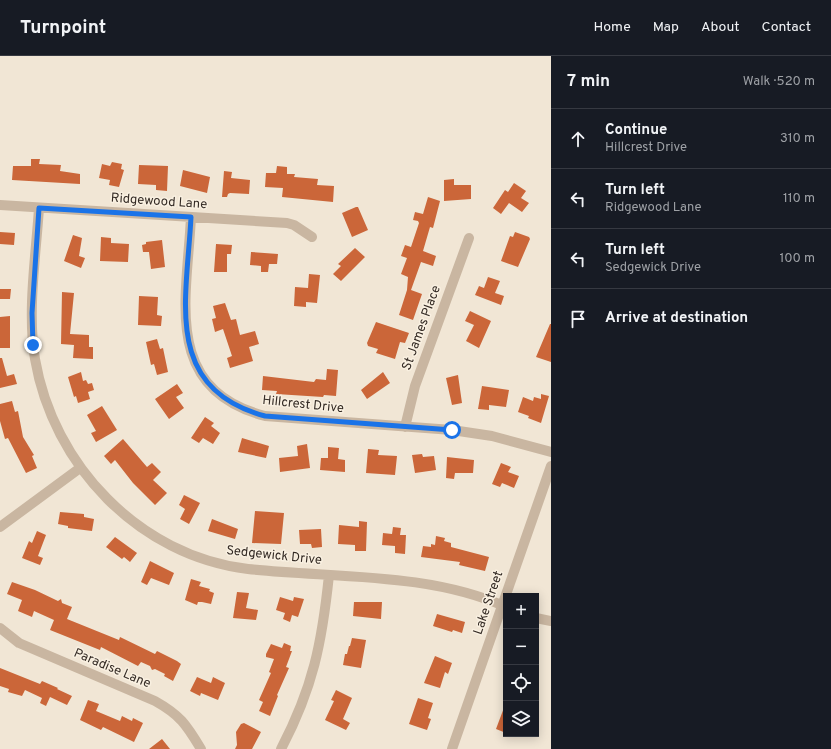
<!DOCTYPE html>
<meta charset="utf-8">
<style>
body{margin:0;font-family:Overpass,sans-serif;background:#242831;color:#f1f3f6}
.controls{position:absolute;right:12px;bottom:12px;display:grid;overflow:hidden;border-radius:0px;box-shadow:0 2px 10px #0003}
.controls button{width:36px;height:36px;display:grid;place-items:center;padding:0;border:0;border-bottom:1px solid #363941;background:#171b24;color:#f1f3f6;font:20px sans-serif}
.stop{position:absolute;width:12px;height:12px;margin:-9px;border:3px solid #1a73e8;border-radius:50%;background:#fff}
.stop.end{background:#1a73e8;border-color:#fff;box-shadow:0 1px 4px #0008}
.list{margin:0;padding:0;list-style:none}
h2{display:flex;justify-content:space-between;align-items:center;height:52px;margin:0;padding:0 16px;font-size:17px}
h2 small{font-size:13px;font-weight:400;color:#9ea1a6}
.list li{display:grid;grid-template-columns:26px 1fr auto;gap:12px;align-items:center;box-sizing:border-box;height:60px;padding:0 16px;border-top:1px solid #363941}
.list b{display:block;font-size:15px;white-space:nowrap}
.list p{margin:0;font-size:13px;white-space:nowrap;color:#9ea1a6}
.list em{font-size:13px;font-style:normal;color:#9ea1a6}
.icon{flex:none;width:22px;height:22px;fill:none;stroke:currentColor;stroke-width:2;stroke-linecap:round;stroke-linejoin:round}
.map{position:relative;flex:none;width:551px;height:693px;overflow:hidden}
header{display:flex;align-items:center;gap:24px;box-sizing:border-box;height:56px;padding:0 20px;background:#171b24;border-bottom:1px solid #363941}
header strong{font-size:19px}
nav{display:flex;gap:22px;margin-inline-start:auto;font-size:14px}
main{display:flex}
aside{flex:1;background:#171b24}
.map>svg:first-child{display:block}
.building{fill:#cb6639}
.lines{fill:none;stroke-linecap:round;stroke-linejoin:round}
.minor{stroke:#c9b6a1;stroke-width:10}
.route{stroke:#1a73e8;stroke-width:5}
.labels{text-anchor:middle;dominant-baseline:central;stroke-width:3;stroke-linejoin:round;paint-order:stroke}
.street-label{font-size:13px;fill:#332a24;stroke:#f9f0e1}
</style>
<header>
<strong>Turnpoint</strong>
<nav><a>Home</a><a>Map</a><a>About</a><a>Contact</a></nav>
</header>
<main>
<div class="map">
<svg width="551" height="693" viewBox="0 0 551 693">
<rect width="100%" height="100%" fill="#f1e6d5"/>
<path class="building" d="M31 103H40L39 108 61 109 60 115 80 118V128L12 124 13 110H31Z
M112 106 122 108 121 113 124 114 119 131 109 129 110 124 99 122 102 108 110 110Z
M139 109 168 110 167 135 156 134V129L138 128Z
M277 110 287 111V118H295L294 121 318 123 317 129 334 130 333 146 282 141 283 132 265 131 266 117H276Z
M183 114 210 121 207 137 180 130Z
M224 115 232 116 231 122 250 124 249 138 230 137 228 138 227 141H222Z
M454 123V129H471V143L444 145V124Z
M514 127 526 135 521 142 529 147 522 156 509 147 501 158 493 152 505 134 508 136Z
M428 141 440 145 433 172 430 171 423 195 436 200 433 210 421 206 411 234 422 238 413 264 399 259 407 234 408 221 401 218 407 202 401 200 405 189 411 191 419 167 418 165 413 164 415 156 423 158Z
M356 151H358L368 174 352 181 342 157Z
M0 176 15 177 14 189 0 188Z
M515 176 529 181 530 183 518 211 501 205 510 180 513 181Z
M73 179 82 182 79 200 85 202 81 212 64 205Z
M101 181 111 182V187L129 188 128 206 100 205Z
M162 184 165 211 151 213 149 196H143L142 189 146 188V186Z
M216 188 232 189 231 198H227V216H214Z
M355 192 365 201 341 225 333 218 341 210 338 208Z
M251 196 278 198 277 208H269L268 216H261V210L250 209Z
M309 218 320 219 317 247 306 246V251L294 250 295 231 308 232Z
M488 221 500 225 495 237 504 240 501 249 475 239 479 230 484 232Z
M0 233H11L10 243H0Z
M62 236 74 237 70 278 89 279V291H93V303L73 302 74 289 61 288Z
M139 240 158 241 157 259 162 260 161 270 138 269Z
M225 247 231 264 236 263 240 279 255 275 259 288 249 291 253 305 230 312 227 302 232 300 223 273 215 276 212 263 216 262 213 250Z
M470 255 491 265 479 292 466 285 474 269 465 265Z
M10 260V292H0V261Z
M376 266 409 277 405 287 400 286 395 303 376 297 378 293 368 290 367 287Z
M550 268H551V306L536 301Z
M157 283 160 293 163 292 168 316 157 319 154 308 151 309 146 286Z
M0 302H2L7 320 14 318 17 328 0 332Z
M327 313 338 314 336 340 324 339 323 341 276 338 277 335 262 334 263 320 314 326 316 323 326 324Z
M81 316 83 325 86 324 88 328 92 327 94 334 88 336 90 343 78 347 76 340 74 341 68 321Z
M383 316 390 327 367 343 361 334Z
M458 319 462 347 452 349 446 322Z
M177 328 183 337 176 341 184 352 169 363 155 343Z
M482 330 509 334 506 351 489 349V354L478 353Z
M541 338 549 340 541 367 528 362 529 360 518 356 523 341 533 345 534 341 541 343Z
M12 345 15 356 18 355 23 381 34 399 32 400 37 412 26 417 8 382 5 383 0 365V348Z
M102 350 117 374 96 386 91 377 96 375 87 359Z
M205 361 214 367 211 370 220 377 213 388 203 382 199 387 191 382Z
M242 382 269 390 266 402 238 396Z
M123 383 147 411 152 407 161 416 153 424 167 437 155 449 133 427 115 404 111 408 104 400Z
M307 388 310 412 280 416 279 402 298 400 297 390Z
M328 391 339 392 338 403 345 404V416L320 414 321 402H328Z
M368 393 379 394 378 399 397 400 395 419 366 417Z
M422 398 423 401 434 400 436 414 415 417 412 399Z
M447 401 474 404 473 417H455L454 423 446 422Z
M501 407 511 411 508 416 519 420 514 432 502 427 500 431 492 428Z
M184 439 200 447 189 468 180 463 185 453 179 449Z
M255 455 284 457 281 488 252 487Z
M60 456 84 458V461L94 463 92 475 68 472V470L58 468Z
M212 463 238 473 235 483 208 475Z
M359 465 367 466 366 495H355V489L338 488 339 469 359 471Z
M393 471 401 472 400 479H406L405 498 395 497V490L382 489 383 477 392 478Z
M321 473 322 491 312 492 311 488H300L299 474Z
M37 475 46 479 38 500 43 502 40 509 22 502 29 485 32 487Z
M436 480 445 482 444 485 451 487V491L489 501 485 515 459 509 460 506 421 501 423 490 431 491V488L435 489Z
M115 481 137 497 130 506 124 501 122 503 106 491Z
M150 505 174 517 169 529 151 522 147 529 141 526Z
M191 523 201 526 199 530 210 533 209 535 214 537 211 548 202 546H198L197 549 185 544Z
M12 526 35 534 58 545 61 543 62 547 72 551 67 563 119 584 120 581 155 598 157 595 177 605 181 608 173 625 164 620 165 618 155 613 152 614 150 610 141 606 138 610 101 591 100 594 50 574 54 564 34 555 32 561 18 555 22 544 7 538Z
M237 536 249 537 246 552 258 554 256 564 233 562Z
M280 541 293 545 294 541 304 543 298 561 292 559 290 566 283 563 285 557 276 554Z
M354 546H382L381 563 353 560Z
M437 558 465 566 462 577 453 574 452 576 433 570Z
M352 582 366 584 361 612 343 609 345 598H347L349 590H350Z
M284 587 291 590 290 595H292L286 611 289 612 277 639 278 640 270 660 259 655 263 646 259 644 271 617 269 616 274 603 266 601V598L271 588 282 592Z
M435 600 452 607 448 618 445 616 440 632 424 627Z
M0 612 40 628 42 625 58 632 57 633 72 640 67 649 50 641 46 650 40 647 42 642 25 634 22 640 8 636 9 633 0 630Z
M197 621 211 627 213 621 225 627 218 644 201 637 200 640 190 635Z
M336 634 352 642 343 663 350 667 346 674 325 664 334 645 331 644Z
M418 642 433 647 428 662 431 663 427 674 409 668Z
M88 644 99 648 96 655 120 665 122 660 132 665 133 662 143 667 134 686 103 671 101 674 80 664Z
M505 649 506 650V677L496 673Z
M244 667 261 676 252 693H235L237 689 236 676 241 668Z
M162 683 170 693H149Z"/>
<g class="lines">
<path class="minor" d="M0 149 287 167 294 169 312 181
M39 152C36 199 27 256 35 303 53 409 139 500 248 513 331 522 429 516 506 551
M191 161C187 243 162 333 265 360L452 374 492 380 551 396
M405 371 415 330 469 182
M0 471 80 412
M536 562 551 565
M0 572 19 587 155 645C180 659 186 668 201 693
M281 693C313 632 322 587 329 519
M452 693 551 410"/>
</g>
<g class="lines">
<path class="route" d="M33 289 32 257 39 152 191 161C187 243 162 332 265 360L452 374"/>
</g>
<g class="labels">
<g class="street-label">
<text transform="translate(159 146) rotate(4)">Ridgewood Lane</text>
<text transform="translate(422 272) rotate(-70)">St James Place</text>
<text transform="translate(303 349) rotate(6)">Hillcrest Drive</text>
<text transform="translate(274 500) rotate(6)">Sedgewick Drive</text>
<text transform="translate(489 547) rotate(-71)">Lake Street</text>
<text transform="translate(112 613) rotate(23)">Paradise Lane</text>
</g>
</g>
</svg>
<div class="controls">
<button>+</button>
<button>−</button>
<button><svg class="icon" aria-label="locate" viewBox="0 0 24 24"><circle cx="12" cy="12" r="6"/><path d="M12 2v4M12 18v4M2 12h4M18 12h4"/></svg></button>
<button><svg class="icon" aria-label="layers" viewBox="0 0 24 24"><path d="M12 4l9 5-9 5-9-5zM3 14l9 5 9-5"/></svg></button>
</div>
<div class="stop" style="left:452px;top:374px"></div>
<div class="stop end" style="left:33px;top:289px"></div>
</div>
<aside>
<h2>7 min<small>Walk · 520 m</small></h2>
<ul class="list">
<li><svg class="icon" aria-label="ahead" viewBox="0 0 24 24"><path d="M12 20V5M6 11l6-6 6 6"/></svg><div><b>Continue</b><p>Hillcrest Drive</p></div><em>310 m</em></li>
<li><svg class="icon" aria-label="left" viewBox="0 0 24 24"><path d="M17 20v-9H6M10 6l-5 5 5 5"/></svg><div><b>Turn left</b><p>Ridgewood Lane</p></div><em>110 m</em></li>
<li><svg class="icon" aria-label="left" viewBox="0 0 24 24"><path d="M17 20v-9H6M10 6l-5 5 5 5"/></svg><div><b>Turn left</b><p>Sedgewick Drive</p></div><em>100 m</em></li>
<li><svg class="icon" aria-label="arrive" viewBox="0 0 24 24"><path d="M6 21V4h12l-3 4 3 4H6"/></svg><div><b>Arrive at destination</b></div></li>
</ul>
</aside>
</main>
